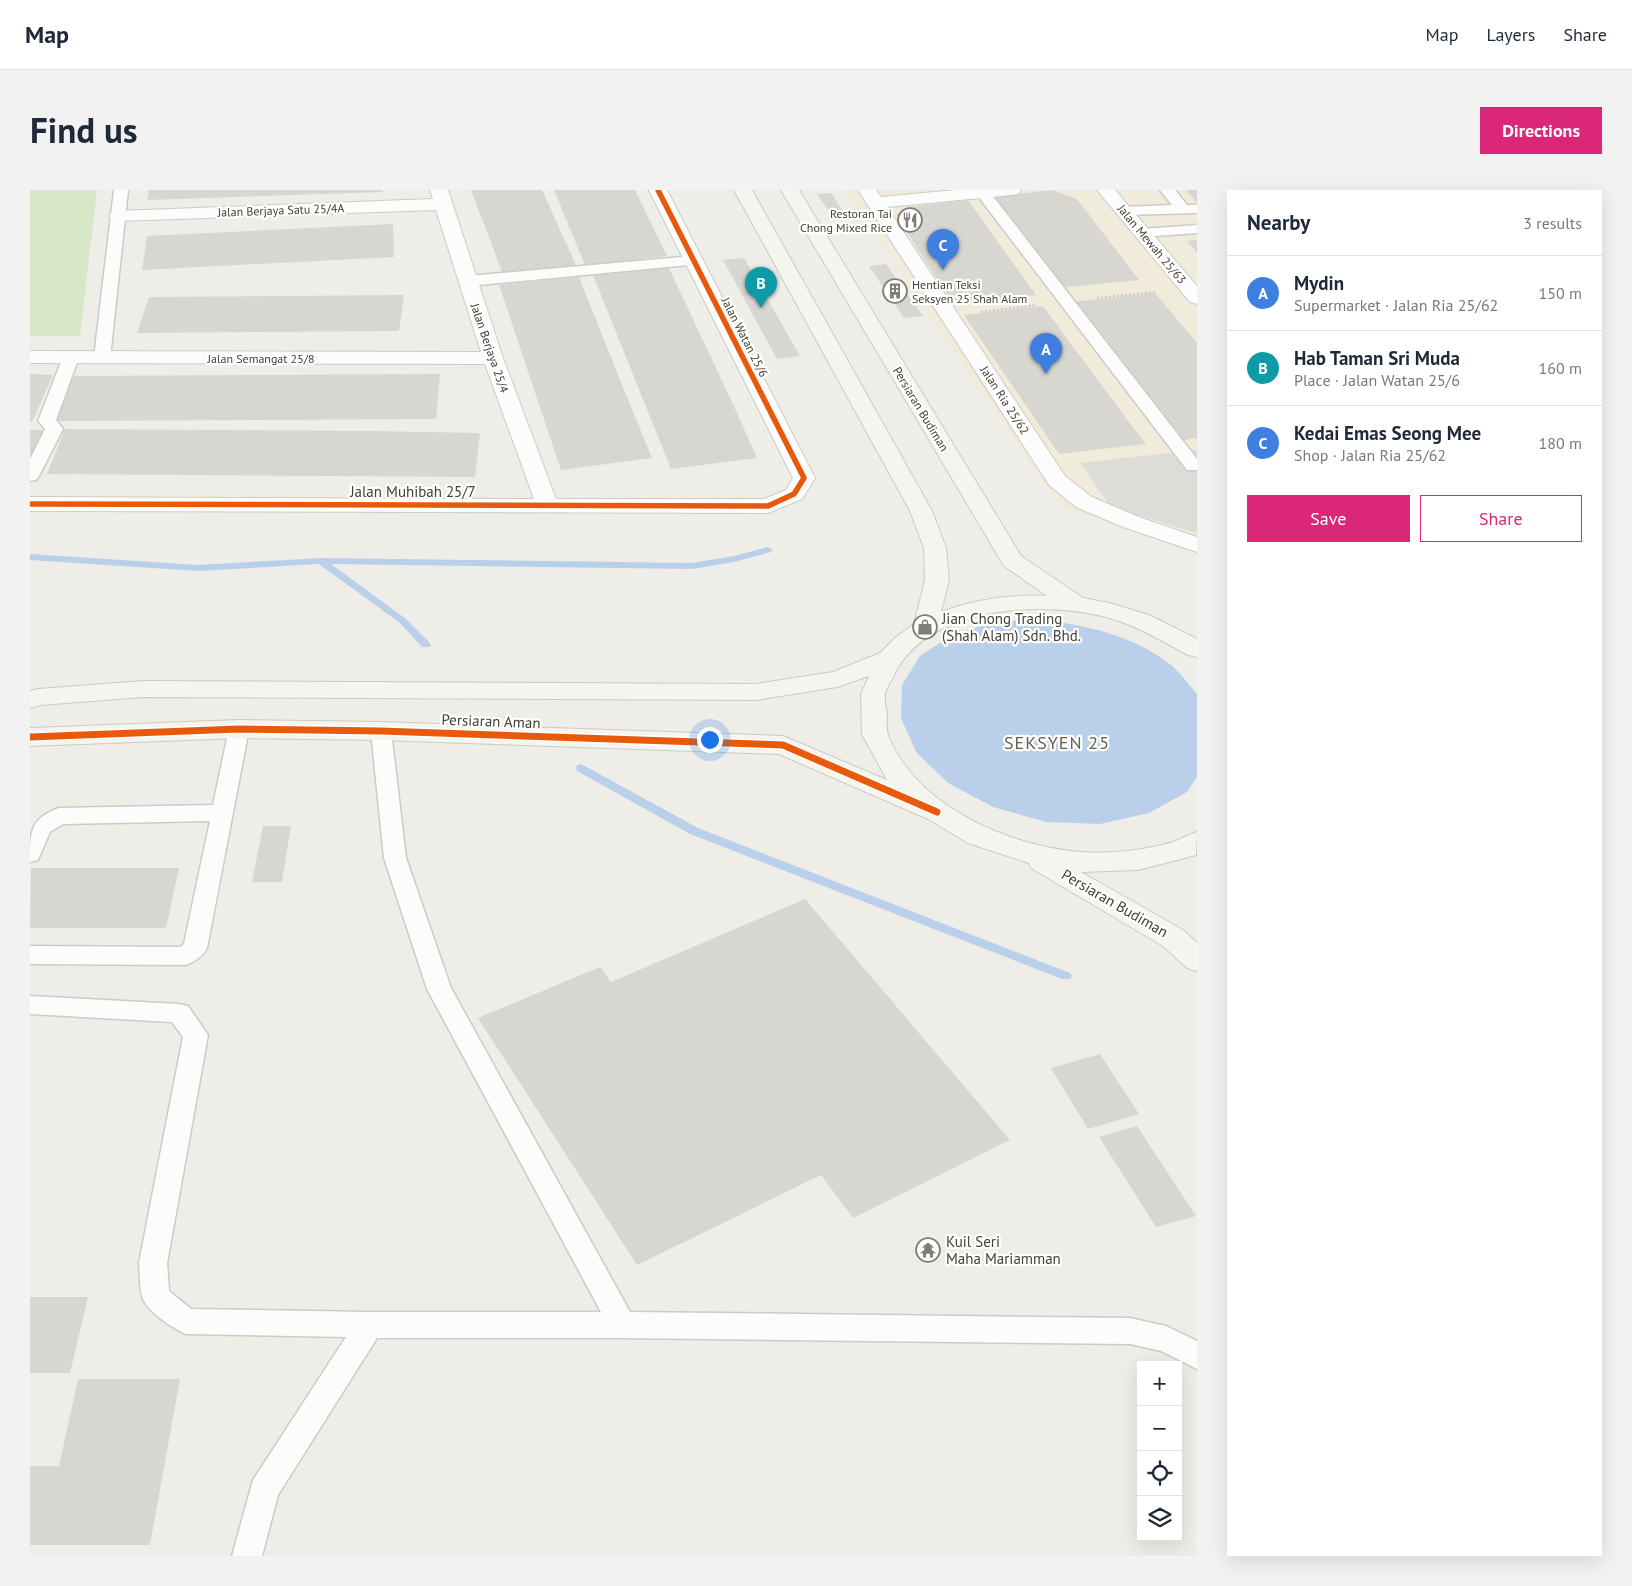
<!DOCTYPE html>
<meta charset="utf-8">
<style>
body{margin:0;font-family:"PT Sans",sans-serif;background:#f2f2f3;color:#1f2937}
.controls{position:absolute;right:15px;bottom:15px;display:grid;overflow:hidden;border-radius:0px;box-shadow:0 5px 20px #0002}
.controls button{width:45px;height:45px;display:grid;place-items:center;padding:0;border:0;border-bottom:1px solid #e0e1e3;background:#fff;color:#1f2937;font:25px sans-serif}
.you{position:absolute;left:679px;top:549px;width:18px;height:18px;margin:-12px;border:4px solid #fff;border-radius:50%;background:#1a73e8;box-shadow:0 0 0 8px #1a73e833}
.badge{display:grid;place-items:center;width:32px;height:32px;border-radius:50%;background:#db2777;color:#fff;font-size:16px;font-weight:700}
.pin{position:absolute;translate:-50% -41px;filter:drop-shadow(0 1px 2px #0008)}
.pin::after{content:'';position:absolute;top:26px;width:18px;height:15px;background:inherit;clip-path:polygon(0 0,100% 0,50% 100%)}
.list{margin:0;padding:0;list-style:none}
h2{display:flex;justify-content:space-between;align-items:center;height:65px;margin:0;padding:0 20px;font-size:21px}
h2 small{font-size:16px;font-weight:400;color:#747a83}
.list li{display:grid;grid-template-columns:32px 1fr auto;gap:15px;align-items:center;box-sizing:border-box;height:75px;padding:0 20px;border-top:1px solid #e0e1e3}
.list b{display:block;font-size:19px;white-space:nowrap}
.list p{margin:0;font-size:16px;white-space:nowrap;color:#747a83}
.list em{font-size:16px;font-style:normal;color:#747a83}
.actions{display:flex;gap:10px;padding:15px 20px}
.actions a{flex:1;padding:11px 0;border:1px solid #db2777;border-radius:0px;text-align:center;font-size:18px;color:#db2777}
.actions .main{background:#db2777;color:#fff}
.icon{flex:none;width:28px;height:28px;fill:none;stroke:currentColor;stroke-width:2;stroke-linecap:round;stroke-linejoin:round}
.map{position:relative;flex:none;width:1167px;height:1366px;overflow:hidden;border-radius:0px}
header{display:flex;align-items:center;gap:30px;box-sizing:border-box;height:70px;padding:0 25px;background:#fff;border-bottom:1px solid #e0e1e3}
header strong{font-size:24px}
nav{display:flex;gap:28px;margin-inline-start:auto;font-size:18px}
.intro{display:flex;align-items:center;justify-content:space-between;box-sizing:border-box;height:120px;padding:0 30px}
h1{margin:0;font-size:35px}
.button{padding:12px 22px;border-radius:0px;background:#db2777;color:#fff;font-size:18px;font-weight:700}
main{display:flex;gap:30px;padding:0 30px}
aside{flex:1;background:#fff;border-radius:0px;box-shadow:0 5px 20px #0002}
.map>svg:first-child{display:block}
.commercial{fill:#f0ebdb}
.green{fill:#d7e8c9}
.parking{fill:#dddcd8}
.water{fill:#bad0ea}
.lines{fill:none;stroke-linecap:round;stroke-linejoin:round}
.stream{fill:#bad0ea;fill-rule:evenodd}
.building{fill:#d8d6d0}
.lane-casing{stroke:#cccbc5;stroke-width:3}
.street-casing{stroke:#cccbc5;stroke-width:2}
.secondary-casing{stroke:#cccbbf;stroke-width:2}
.path{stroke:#cccbc7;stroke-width:2.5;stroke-dasharray:2 2;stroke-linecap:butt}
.lane{fill:#fcfcfc;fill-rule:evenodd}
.street{fill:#fcfcfc;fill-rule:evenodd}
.secondary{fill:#f5f4ee;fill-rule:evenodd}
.cycleway-far1-casing{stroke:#fff;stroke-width:8}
.cycleway-casing{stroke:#fff;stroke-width:10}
.cycleway-far1{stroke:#e8590c;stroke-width:5.5}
.cycleway{stroke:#e8590c;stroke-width:7}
.labels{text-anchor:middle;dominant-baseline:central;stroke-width:4.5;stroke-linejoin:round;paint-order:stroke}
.far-street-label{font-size:12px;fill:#434035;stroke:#fff}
.far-poi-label{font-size:12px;fill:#434035;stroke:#fff;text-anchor:end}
.street-label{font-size:15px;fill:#434035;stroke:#fff}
.poi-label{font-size:15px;fill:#434035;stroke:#fff;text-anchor:start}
.quarter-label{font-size:18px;letter-spacing:1px;fill:#655f4d;stroke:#fff}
</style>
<header>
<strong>Map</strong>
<nav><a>Map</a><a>Layers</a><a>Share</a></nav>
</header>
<div class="intro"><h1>Find us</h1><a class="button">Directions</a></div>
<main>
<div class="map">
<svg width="1167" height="1366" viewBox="0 0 1167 1366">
<rect width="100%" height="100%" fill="#eeede8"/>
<path class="commercial" d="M814 0H1167V363L1029 316Z"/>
<path class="green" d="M0 0H67L50 146H0Z"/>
<path class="parking" d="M1167 260V343L1081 317 1050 273Z"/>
<path class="water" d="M1009 429C1057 436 1102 444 1141 475 1151 483 1159 495 1167 504V587L1157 602 1119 623 1070 634 1016 632 963 617 918 593 886 562 871 528 872 495 890 466 922 445 963 432Z"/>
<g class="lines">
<path class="stream" d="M738 357 743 360 741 362 704 372 662 379 301 374 376 429 400 453 401 455 400 457H392L370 433 289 374 168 381 0 370V364L168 375 291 368 662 373 704 366Z
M551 574 668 638 1040 783 1042 786 1040 789H1032L660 644 547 581 546 578 547 575Z"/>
</g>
<path class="building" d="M119 0H353V2L117 10Z
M441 0H512L546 75 473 84Z
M524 0H605L637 66 555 75Z
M1022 0 1047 9 1109 90 1027 98 962 7Z
M1156 0H1167V13Z
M801 3 816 26 803 27 787 4Z
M938 10 970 55 1006 105 923 114 866 25 877 17Z
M363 34 364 67 112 80 117 46Z
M1167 50V63L1157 51Z
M714 68 770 166 747 169 693 70Z
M856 74 893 126 874 128 839 76Z
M639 78 707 223 727 268 641 279 563 85Z
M549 87 597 207 622 268 531 280 469 95Z
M1125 103 1167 153V248L1148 251 1042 112Z
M374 105 369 141 107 143 119 107Z
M1013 116 1104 239 1116 254 1029 264 934 125Z
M0 184 23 185 2 232H0Z
M410 184 406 229 26 231 43 186Z
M35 239 341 241 450 243 445 287 17 284Z
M0 240H13L0 272Z
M233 636H261L252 692H222Z
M1 678H149L136 738H0Z
M775 709 980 950 823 1028 791 985 607 1075 448 828 570 777 581 792Z
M1070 864 1109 924 1058 939 1021 878Z
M1107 936 1166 1026 1126 1037 1069 947Z
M0 1107H58L40 1183H0Z
M48 1189H150L120 1355H0V1276H29Z"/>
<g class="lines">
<g class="lane-casing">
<path id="lane" d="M84 0H98L80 168 78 171H66L64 168Z
M948 0H958L1167 269V280H1157L948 6 946 3Z
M1130 0H1145L1157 15H1167V23L1094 25 1089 24 1087 21 1089 18 1094 17 1142 15Z
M1167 35V43L1112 47 1107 46 1105 43 1107 40 1112 39Z
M664 66 669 68 672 71 669 74 438 96 433 94 430 91 433 88 438 86Z
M41 162 47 164 49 167 26 230 33 239 9 286 6 290 0 291V269L15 239 8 231 33 167 35 164Z
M209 532 216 534 219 539 177 758C172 767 165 772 155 775L0 774V756L150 757 154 754 180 631 33 634 20 642 8 670 0 672C0 642 0 628 29 618L183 615 199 539 202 534Z
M351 534 358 536 361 541 376 668 421 798 600 1122 1100 1128 1136 1136 1167 1151V1179L1131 1161 1100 1154 592 1148H347L248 1305 232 1366H202L223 1290 316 1147 156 1144C144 1139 118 1122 113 1109 109 1098 110 1084 109 1073L153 847 142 832 0 824V806L149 814 158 816 178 845 137 1073 139 1101 161 1119 339 1122H571L397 799 354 668 341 541 344 536Z"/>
</g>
<g class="street-casing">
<path id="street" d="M400 0H418L473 168 526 309H734L756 300 763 288 619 0H637L785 288 772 309 738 323 0 321V307L504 309 455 174 0 173V161L451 162 406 20 88 31 82 30 79 26 82 22 88 21 403 9Z
M828 0H846L851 7 926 0H991L988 4 982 5 857 17 1035 286 1062 307 1109 327 1167 347V362L1093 337 1046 317 1019 295Z
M1067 0H1085L1167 96V114L1160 112Z"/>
</g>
<g class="secondary-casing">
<path id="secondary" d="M704 0H722L902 321 916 358 919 390 911 422C945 409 981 404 1017 406L974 376 971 371 751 0H769L991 366 1053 408 1079 413 1119 425 1167 449V467L1158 465C1132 451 1106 435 1076 427 1011 410 895 416 863 487 861 492 856 498 855 504 854 510 856 517 857 523 857 530 856 539 858 545 886 617 981 657 1053 662 1084 664 1117 660 1146 651 1153 648 1160 644 1167 642L1166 665 1108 680 1051 682 1153 740 1167 753V781L1157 778 1133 756 1001 678 999 673 938 653 898 629 749 564 351 550 209 548 0 556V538L209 530 351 532 753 546 857 590 832 544 831 504 839 486 807 497 726 510 113 507 11 515 0 518V501L9 499 113 491 726 494 803 482 850 463 866 447 884 434 895 390 894 358 880 321Z"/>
</g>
<path class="path" d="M1067 108 1126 102
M951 122 1006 115"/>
<use href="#lane" class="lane"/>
<use href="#street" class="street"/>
<use href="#secondary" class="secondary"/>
<g class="cycleway-far1-casing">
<path id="cycleway-far1" d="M0 314 738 316 764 304 774 288 628 0"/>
</g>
<g class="cycleway-casing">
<path id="cycleway" d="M0 547 209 539 351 541 753 555 907 622"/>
</g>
<use href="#cycleway-far1" class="cycleway-far1"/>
<use href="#cycleway" class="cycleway"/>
</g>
<defs>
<g id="restaurant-ring" transform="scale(1.25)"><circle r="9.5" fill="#fff" stroke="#7f7d74" stroke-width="1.5"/><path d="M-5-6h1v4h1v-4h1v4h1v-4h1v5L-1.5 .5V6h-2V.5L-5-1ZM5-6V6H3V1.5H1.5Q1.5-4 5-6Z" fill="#7f7d74"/></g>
<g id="building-ring" transform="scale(1.25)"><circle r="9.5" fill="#fff" stroke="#7f7d74" stroke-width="1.5"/><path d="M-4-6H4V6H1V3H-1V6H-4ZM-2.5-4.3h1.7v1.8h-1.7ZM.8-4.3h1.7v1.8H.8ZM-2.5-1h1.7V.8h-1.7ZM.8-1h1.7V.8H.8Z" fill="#7f7d74"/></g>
<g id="shop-ring" transform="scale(1.25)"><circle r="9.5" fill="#fff" stroke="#7f7d74" stroke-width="1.5"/><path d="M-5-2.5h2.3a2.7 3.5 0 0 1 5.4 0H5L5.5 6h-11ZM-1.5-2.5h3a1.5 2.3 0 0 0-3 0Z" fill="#7f7d74"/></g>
<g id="temple-ring" transform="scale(1.25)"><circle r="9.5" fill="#fff" stroke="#7f7d74" stroke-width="1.5"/><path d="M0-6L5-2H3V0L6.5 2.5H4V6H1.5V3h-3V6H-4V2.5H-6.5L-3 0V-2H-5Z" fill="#7f7d74"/></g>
</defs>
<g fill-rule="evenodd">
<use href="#restaurant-ring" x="880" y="30"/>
<use href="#building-ring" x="865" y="101"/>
<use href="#shop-ring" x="895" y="437"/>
<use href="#temple-ring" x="898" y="1060"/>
</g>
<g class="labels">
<g class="far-street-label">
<text transform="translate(251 20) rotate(-2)">Jalan Berjaya Satu 25/4A</text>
<text transform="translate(1122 54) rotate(50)">Jalan Mewah 25/63</text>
<text transform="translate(715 147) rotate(63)">Jalan Watan 25/6</text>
<text transform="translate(460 158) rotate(71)">Jalan Berjaya 25/4</text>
<text x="231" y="168">Jalan Semangat 25/8</text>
<text transform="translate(975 210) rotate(57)">Jalan Ria 25/62</text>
<text transform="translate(891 219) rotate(59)">Persiaran Budiman</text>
</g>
<g class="far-poi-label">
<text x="862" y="23">Restoran Tai<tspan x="862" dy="14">Chong Mixed Rice</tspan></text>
<text x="882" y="94" text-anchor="start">Hentian Teksi<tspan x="882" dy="14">Seksyen 25 Shah Alam</tspan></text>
</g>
<g class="street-label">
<text x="383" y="301">Jalan Muhibah 25/7</text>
<text transform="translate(461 531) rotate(2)">Persiaran Aman</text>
<text transform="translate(1085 713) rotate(30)">Persiaran Budiman</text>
</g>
<g class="poi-label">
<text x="912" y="428">Jian Chong Trading<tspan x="912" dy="17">(Shah Alam) Sdn. Bhd.</tspan></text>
<text x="916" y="1051">Kuil Seri<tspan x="916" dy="17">Maha Mariamman</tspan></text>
</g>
<g class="quarter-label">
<text x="1027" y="552">SEKSYEN 25</text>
</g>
</g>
</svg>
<div class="controls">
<button>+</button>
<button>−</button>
<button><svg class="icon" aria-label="locate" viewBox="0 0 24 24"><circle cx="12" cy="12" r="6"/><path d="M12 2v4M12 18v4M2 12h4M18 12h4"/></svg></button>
<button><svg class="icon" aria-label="layers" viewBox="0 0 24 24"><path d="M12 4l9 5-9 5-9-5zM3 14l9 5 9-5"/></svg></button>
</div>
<div class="you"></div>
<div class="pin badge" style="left:1016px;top:184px;background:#3f7fe0">A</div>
<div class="pin badge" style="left:731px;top:118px;background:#0f9aa8">B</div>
<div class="pin badge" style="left:913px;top:80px;background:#3f7fe0">C</div>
</div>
<aside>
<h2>Nearby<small>3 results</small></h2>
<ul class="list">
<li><span class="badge" style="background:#3f7fe0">A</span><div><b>Mydin</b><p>Supermarket · Jalan Ria 25/62</p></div><em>150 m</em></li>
<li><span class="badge" style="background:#0f9aa8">B</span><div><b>Hab Taman Sri Muda</b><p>Place · Jalan Watan 25/6</p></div><em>160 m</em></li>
<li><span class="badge" style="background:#3f7fe0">C</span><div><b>Kedai Emas Seong Mee</b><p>Shop · Jalan Ria 25/62</p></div><em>180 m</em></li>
</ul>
<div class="actions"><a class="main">Save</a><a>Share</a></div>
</aside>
</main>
